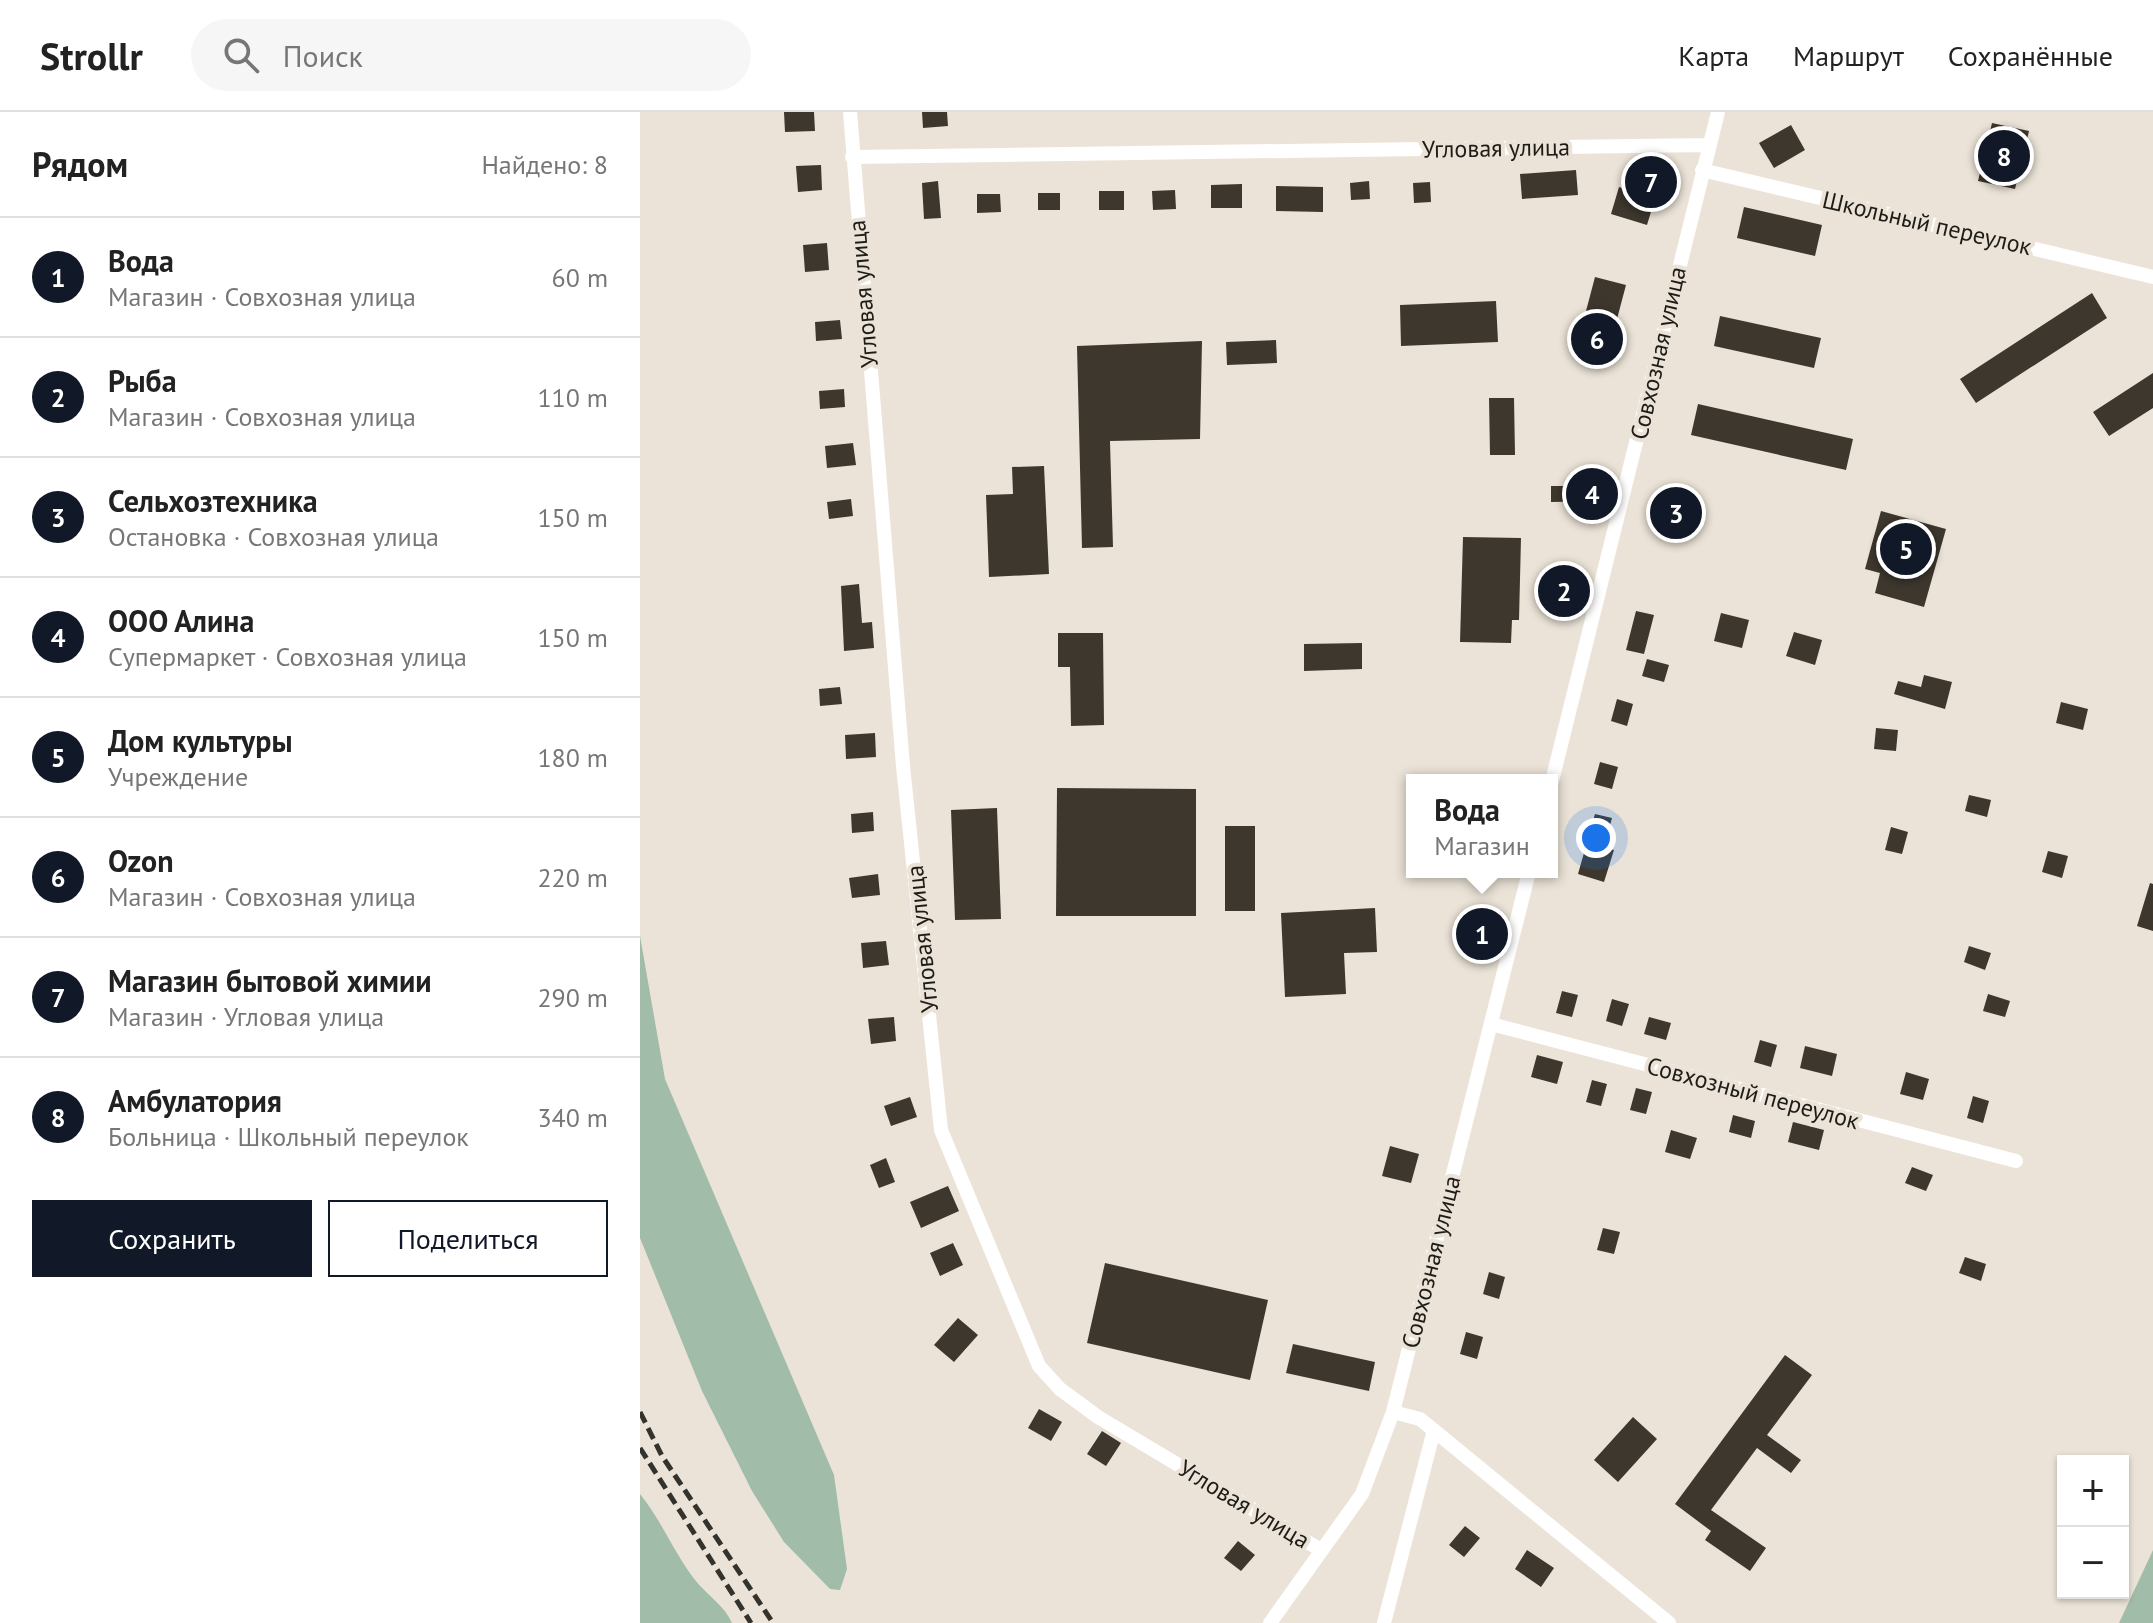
<!DOCTYPE html>
<html lang="ru">
<meta charset="utf-8">
<style>
body{margin:0;font-family:"PT Sans",sans-serif;background:#f6f6f6;color:#222}
.controls{position:absolute;right:24px;bottom:24px;display:grid;overflow:hidden;border-radius:0px;box-shadow:0 2px 6px #0004}
.controls button{width:72px;height:72px;display:grid;place-items:center;padding:0;border:0;border-bottom:2px solid #e0e0e0;background:#fff;color:#222;font:40px sans-serif}
.you{position:absolute;left:956px;top:726px;width:28px;height:28px;margin:-20px;border:6px solid #fff;border-radius:50%;background:#1a73e8;box-shadow:0 0 0 12px #1a73e833}
.badge{display:grid;place-items:center;width:52px;height:52px;border-radius:50%;background:#111827;color:#fff;font-size:26px;font-weight:700}
.pin{position:absolute;translate:-50% -50%;border:4px solid #fff;box-shadow:0 2px 8px #0006}
.popup{position:absolute;left:766px;top:662px;width:152px;height:104px;box-sizing:border-box;display:grid;place-content:center;border-radius:0px;background:#fff;filter:drop-shadow(0 2px 6px #0005);font-size:26px;white-space:nowrap;color:#767676}
.popup b{font-size:30px;color:#222}
.popup::after{content:'';position:absolute;left:50%;top:100%;margin-left:-16px;border:16px solid transparent;border-top-color:#fff}
.list{margin:0;padding:0;list-style:none}
h2{display:flex;justify-content:space-between;align-items:center;height:104px;margin:0;padding:0 32px;font-size:34px}
h2 small{font-size:26px;font-weight:400;color:#767676}
.list li{display:grid;grid-template-columns:52px 1fr auto;gap:24px;align-items:center;box-sizing:border-box;height:120px;padding:0 32px;border-top:2px solid #e0e0e0}
.list b{display:block;font-size:30px;white-space:nowrap}
.list p{margin:0;font-size:26px;white-space:nowrap;color:#767676}
.list em{font-size:26px;font-style:normal;color:#767676}
.actions{display:flex;gap:16px;padding:24px 32px}
.actions a{flex:1;padding:18px 0;border:2px solid #111827;border-radius:0px;text-align:center;font-size:28px;color:#111827}
.actions .main{background:#111827;color:#fff}
.icon{flex:none;width:44px;height:44px;fill:none;stroke:currentColor;stroke-width:2;stroke-linecap:round;stroke-linejoin:round}
.map{position:relative;flex:none;width:1513px;height:1511px;overflow:hidden}
header{display:flex;align-items:center;gap:48px;box-sizing:border-box;height:112px;padding:0 40px;background:#fff;border-bottom:2px solid #e0e0e0}
header strong{font-size:38px}
nav{display:flex;gap:44px;margin-inline-start:auto;font-size:28px}
.search{width:560px;height:72px;background:#f6f6f6;display:flex;align-items:center;gap:20px;box-sizing:border-box;padding:0 28px;border-radius:44px;color:#767676;font-size:30px}
main{display:flex}
aside{flex:1;background:#fff}
.map>svg:first-child{display:block}
.green{fill:#a2bcaa}
.building{fill:#3d372e}
.lines{fill:none;stroke-linecap:round;stroke-linejoin:round}
.street{stroke:#fff;stroke-width:14}
.rail{stroke:#34322d;stroke-width:5;stroke-dasharray:12 6;stroke-linecap:butt}
.labels{text-anchor:middle;dominant-baseline:central;stroke-width:8;stroke-linejoin:round;paint-order:stroke}
.street-label{font-size:24px;fill:#1e1c18;stroke:#ebe3d7}
</style>
<header>
<strong>Strollr</strong>
<div class="search"><svg class="icon" aria-label="search" viewBox="0 0 24 24"><circle cx="10" cy="10" r="6"/><path d="M15 15l6 6"/></svg>Поиск</div>
<nav><a>Карта</a><a>Маршрут</a><a>Сохранённые</a></nav>
</header>
<main>
<aside>
<h2>Рядом<small>Найдено: 8</small></h2>
<ul class="list">
<li><span class="badge">1</span><div><b>Вода</b><p>Магазин · Совхозная улица</p></div><em>60 m</em></li>
<li><span class="badge">2</span><div><b>Рыба</b><p>Магазин · Совхозная улица</p></div><em>110 m</em></li>
<li><span class="badge">3</span><div><b>Сельхозтехника</b><p>Остановка · Совхозная улица</p></div><em>150 m</em></li>
<li><span class="badge">4</span><div><b>ООО Алина</b><p>Супермаркет · Совхозная улица</p></div><em>150 m</em></li>
<li><span class="badge">5</span><div><b>Дом культуры</b><p>Учреждение</p></div><em>180 m</em></li>
<li><span class="badge">6</span><div><b>Ozon</b><p>Магазин · Совхозная улица</p></div><em>220 m</em></li>
<li><span class="badge">7</span><div><b>Магазин бытовой химии</b><p>Магазин · Угловая улица</p></div><em>290 m</em></li>
<li><span class="badge">8</span><div><b>Амбулатория</b><p>Больница · Школьный переулок</p></div><em>340 m</em></li>
</ul>
<div class="actions"><a class="main">Сохранить</a><a>Поделиться</a></div>
</aside>
<div class="map">
<svg width="1513" height="1511" viewBox="0 0 1513 1511">
<rect width="100%" height="100%" fill="#ebe3d7"/>
<path class="green" d="M0 824 25 967 194 1363 207 1457 200 1478 190 1477 144 1430 112 1379 62 1279 0 1126Z
M0 1382C22 1409 34 1441 55 1468 67 1483 84 1493 92 1511H0Z
M1513 1438V1511H1479Z"/>
<path class="building" d="M144 0H174L175 19 145 20Z
M282 0H307L308 14 283 16Z
M1352 11 1389 19 1375 77 1338 69Z
M1151 13 1165 38 1134 56 1119 31Z
M998 44 1027 46 1024 81 1017 80 1007 113 971 102 979 75 994 80 1000 55 996 54Z
M181 53 182 78 158 80 156 54Z
M936 58 938 83 882 87 880 62Z
M298 69 301 106 284 107 282 71Z
M729 69 730 87 711 88 710 71Z
M790 70 791 90 774 91 773 71Z
M602 72V96H571V73Z
M636 74 683 75V100L636 99Z
M535 78 536 97 513 98 512 79Z
M459 79H484V98H459Z
M398 81H420V98H398Z
M337 82H360L361 100 337 101Z
M1104 95 1182 113 1175 144 1097 126Z
M187 131 189 158 165 160 163 133Z
M955 165 986 173 968 241 937 233Z
M1452 181 1467 206 1336 291 1320 267Z
M856 189 858 230 761 234 760 193Z
M1080 204 1181 226 1174 256 1074 234Z
M200 208 202 227 176 229 175 210Z
M636 228 637 251 587 253 586 230Z
M562 229 560 327 470 329 473 435 442 436 437 234Z
M1513 261V296L1469 324 1453 300Z
M204 277 205 295 180 297 179 279Z
M849 286H874L875 343H850Z
M1058 292 1213 327 1206 358 1051 323Z
M213 331 216 353 187 356 185 334Z
M404 354 409 462 349 465 346 383 373 382 372 355Z
M911 374H960L961 389 911 390Z
M211 387 213 404 189 407 187 390Z
M1241 399 1306 417 1284 495 1235 481 1240 461 1225 457Z
M823 425 881 426 879 508H872L871 531 820 530Z
M219 472 222 511 232 510 234 536 204 539 201 474Z
M996 499 1014 503 1004 542 986 538Z
M1081 501 1109 508 1102 536 1074 529Z
M1154 520 1182 528 1175 553 1146 544Z
M418 521H463L464 613 431 614 430 555H418Z
M722 531V557L664 559V532Z
M1007 547 1029 553 1024 570 1002 564Z
M1284 563 1312 570 1305 597 1254 582 1258 569 1281 575Z
M200 575 202 592 180 594 179 577Z
M977 587 993 592 987 614 971 609Z
M1421 590 1448 597 1443 618 1416 611Z
M1236 616 1258 618 1256 639 1234 637Z
M235 621 236 645 206 647 205 623Z
M960 650 978 655 972 677 954 672Z
M417 676 556 677V804H416Z
M1329 683 1351 688 1347 705 1325 699Z
M357 696 361 807 315 808 311 698Z
M233 700 234 719 212 721 211 702Z
M955 702 972 706 964 735 974 738 964 770 938 762Z
M585 714H615V799H585Z
M1251 715 1268 720 1262 742 1245 738Z
M1408 739 1428 744 1422 766 1402 760Z
M238 762 240 783 212 786 209 766Z
M1510 771 1513 772V819L1497 814Z
M735 796 737 840 704 841 706 882 645 885 641 801Z
M246 829 249 853 223 856 221 831Z
M1329 834 1351 841 1345 858 1324 850Z
M922 879 938 883 932 905 916 901Z
M1348 882 1370 889 1365 905 1343 899Z
M972 887 989 892 982 914 966 909Z
M254 905 256 929 231 932 228 907Z
M1009 905 1031 911 1026 928 1004 922Z
M1120 928 1137 933 1131 955 1114 950Z
M1165 934 1197 942 1192 964 1160 956Z
M897 943 923 950 917 972 891 965Z
M1266 960 1289 967 1283 988 1260 982Z
M952 968 967 972 961 994 946 990Z
M996 976 1012 980 1006 1002 990 998Z
M1333 984 1349 989 1343 1011 1327 1006Z
M270 985 277 1005 251 1014 244 994Z
M1093 1003 1115 1009 1111 1026 1089 1020Z
M1153 1010 1184 1018 1179 1038 1148 1030Z
M1031 1018 1057 1026 1050 1047 1025 1040Z
M750 1034 779 1042 771 1071 742 1064Z
M246 1046 255 1070 239 1076 230 1053Z
M1272 1055 1293 1063 1286 1079 1265 1071Z
M308 1074 319 1099 281 1116 270 1090Z
M963 1116 980 1120 974 1142 957 1138Z
M313 1131 323 1153 300 1164 290 1141Z
M1325 1145 1346 1152 1341 1169 1319 1161Z
M465 1151 628 1188 610 1268 447 1231Z
M849 1160 865 1165 859 1187 843 1182Z
M318 1206 338 1223 314 1250 294 1233Z
M826 1220 843 1225 837 1247 820 1242Z
M653 1232 735 1250 729 1279 646 1261Z
M1145 1243 1172 1263 1127 1323 1161 1348 1151 1361 1117 1336 1071 1398 1126 1436 1110 1459 1065 1428 1071 1419 1035 1392Z
M399 1297 422 1310 411 1329 388 1316Z
M993 1305 1017 1327 978 1370 954 1348Z
M462 1319 481 1331 466 1354 447 1342Z
M825 1414 840 1426 824 1445 809 1433Z
M598 1429 615 1443 601 1459 584 1446Z
M887 1438 914 1456 901 1475 875 1457Z"/>
<g class="lines">
<path class="street" d="M210 0 263 654 301 1018 399 1254 420 1277 458 1305 681 1438
M212 45 1068 33
M1062 58 1513 165
M912 669 1078 0
M851 912 1376 1049
M753 1300 780 1307 1029 1511
M630 1511 722 1382 753 1300 889 760
M744 1511 794 1318"/>
<path class="rail" d="M0 1300 22 1344 133 1511
M0 1336 111 1511"/>
</g>
<g class="labels">
<g class="street-label">
<text transform="translate(856 36) rotate(-1)">Угловая улица</text>
<text transform="translate(1287 111) rotate(13)">Школьный переулок</text>
<text transform="translate(223 182) rotate(-95)">Угловая улица</text>
<text transform="translate(1018 241) rotate(-77)">Совхозная улица</text>
<text transform="translate(282 827) rotate(-96)">Угловая улица</text>
<text transform="translate(1113 981) rotate(15)">Совхозный переулок</text>
<text transform="translate(791 1150) rotate(-76)">Совхозная улица</text>
<text transform="translate(604 1392) rotate(31)">Угловая улица</text>
</g>
</g>
</svg>
<div class="controls">
<button>+</button>
<button>−</button>
</div>
<div class="you"></div>
<div class="pin badge" style="left:842px;top:822px">1</div>
<div class="popup"><b>Вода</b>Магазин</div>
<div class="pin badge" style="left:924px;top:479px">2</div>
<div class="pin badge" style="left:1036px;top:401px">3</div>
<div class="pin badge" style="left:952px;top:382px">4</div>
<div class="pin badge" style="left:1266px;top:437px">5</div>
<div class="pin badge" style="left:957px;top:227px">6</div>
<div class="pin badge" style="left:1011px;top:70px">7</div>
<div class="pin badge" style="left:1364px;top:44px">8</div>
</div>
</main>
